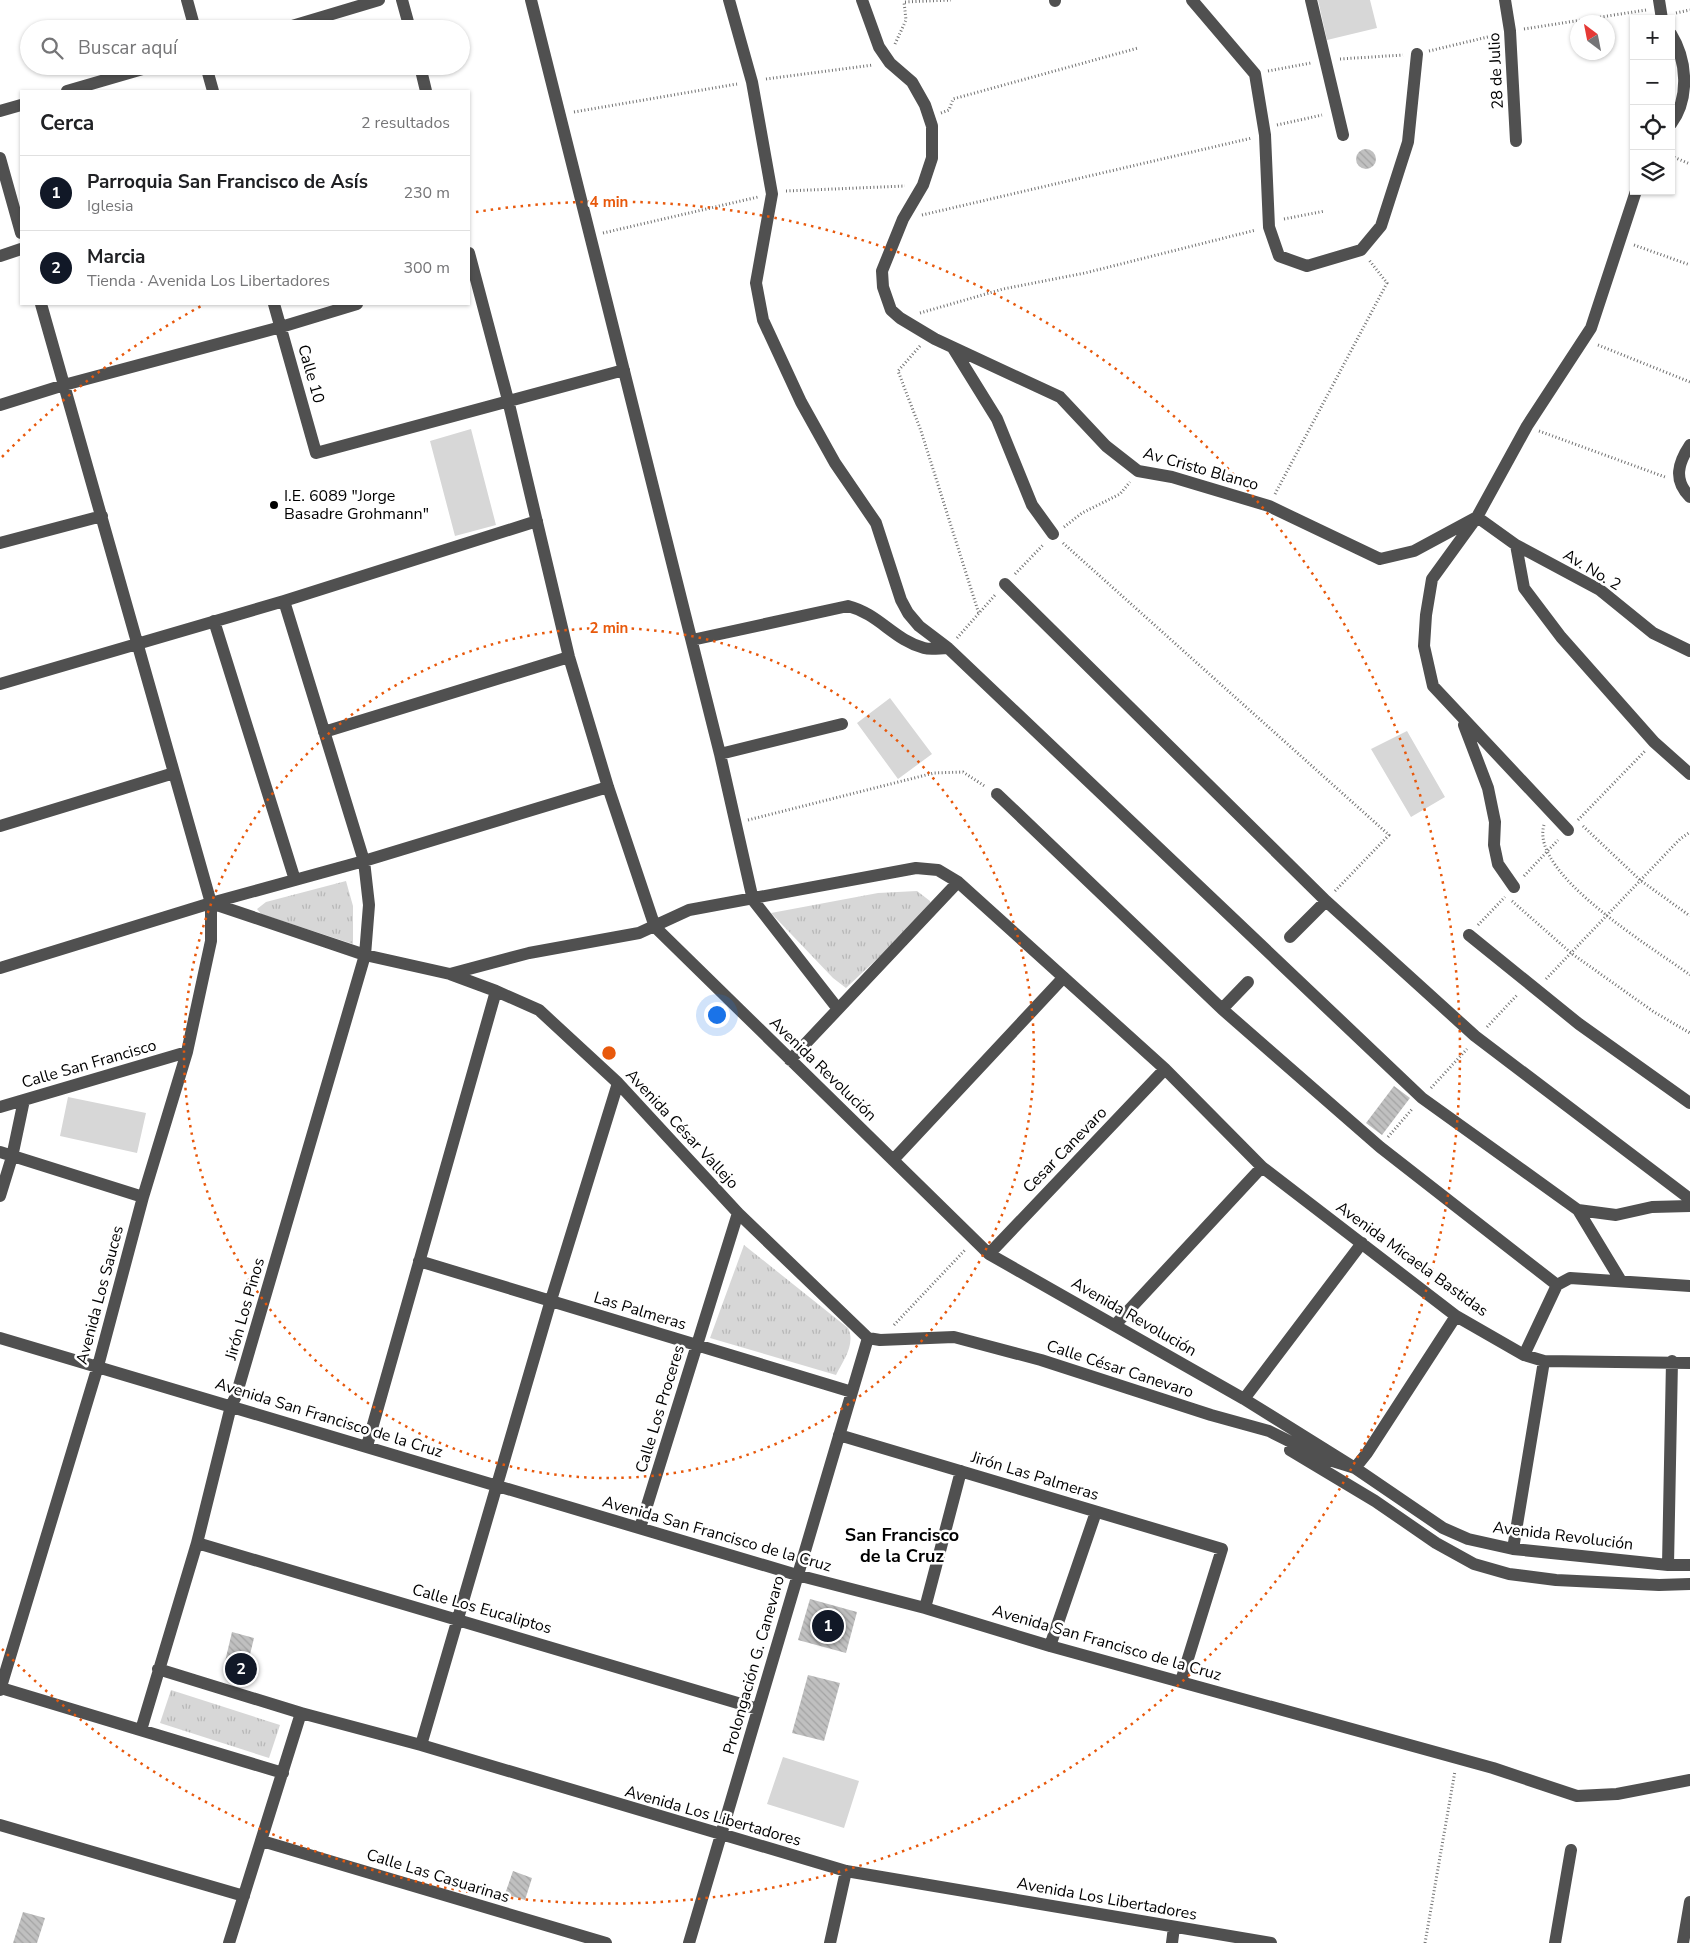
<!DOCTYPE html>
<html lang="es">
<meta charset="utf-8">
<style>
body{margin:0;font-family:"Nunito Sans",sans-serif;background:#f6f6f6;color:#202124}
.controls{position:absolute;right:15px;top:15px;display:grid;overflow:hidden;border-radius:0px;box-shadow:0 1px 4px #0004}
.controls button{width:45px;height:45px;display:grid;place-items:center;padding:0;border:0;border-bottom:1px solid #e0e0e0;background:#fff;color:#202124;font:25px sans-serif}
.compass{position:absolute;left:1570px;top:15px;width:45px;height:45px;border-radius:50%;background:#fff;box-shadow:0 1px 4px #0004;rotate:328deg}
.you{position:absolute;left:716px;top:1014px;width:18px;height:18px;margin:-12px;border:4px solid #fff;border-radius:50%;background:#1a73e8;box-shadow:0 0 0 8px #1a73e833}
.badge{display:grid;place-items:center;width:32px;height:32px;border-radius:50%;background:#111827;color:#fff;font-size:16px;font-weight:700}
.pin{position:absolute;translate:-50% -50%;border:2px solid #fff;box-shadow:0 1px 5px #0006}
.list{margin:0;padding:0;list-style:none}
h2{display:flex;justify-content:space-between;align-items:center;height:65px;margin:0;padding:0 20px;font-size:21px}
h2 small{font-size:16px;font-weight:400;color:#757577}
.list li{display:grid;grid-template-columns:32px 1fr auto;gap:15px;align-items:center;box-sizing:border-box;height:75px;padding:0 20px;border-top:1px solid #e0e0e0}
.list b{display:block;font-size:19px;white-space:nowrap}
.list p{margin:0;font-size:16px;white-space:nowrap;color:#757577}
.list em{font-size:16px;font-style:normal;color:#757577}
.icon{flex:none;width:28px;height:28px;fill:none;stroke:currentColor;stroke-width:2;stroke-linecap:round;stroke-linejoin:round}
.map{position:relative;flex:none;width:1690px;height:1943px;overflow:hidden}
.search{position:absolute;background:#fff;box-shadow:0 1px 4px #0004;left:20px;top:20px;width:450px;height:55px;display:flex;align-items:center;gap:12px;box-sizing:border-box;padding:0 18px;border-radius:28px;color:#757577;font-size:19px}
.panel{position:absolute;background:#fff;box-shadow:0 1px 4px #0004;left:20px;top:90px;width:450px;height:215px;border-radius:0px}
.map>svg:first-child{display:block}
.grass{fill:#d7d7d7}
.park{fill:url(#park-tufts)}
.building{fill:url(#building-back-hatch)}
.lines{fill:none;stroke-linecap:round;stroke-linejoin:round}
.path{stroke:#727272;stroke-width:3;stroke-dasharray:1 2.5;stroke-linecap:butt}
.minor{stroke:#505050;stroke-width:12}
.ring{fill:none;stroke:#e8590c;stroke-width:2.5;stroke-dasharray:2.5 5}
.poi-dot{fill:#000;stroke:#fff;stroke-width:2}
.labels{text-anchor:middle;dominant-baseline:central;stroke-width:5;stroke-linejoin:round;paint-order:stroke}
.street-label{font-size:16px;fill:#000;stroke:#fff}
.poi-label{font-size:16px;fill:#000;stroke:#fff;text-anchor:start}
.neighbourhood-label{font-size:18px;font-weight:bold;fill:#000;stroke:#fff}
.centre{fill:#e8590c;stroke:#fff;stroke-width:2.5}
.ring-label{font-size:15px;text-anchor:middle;font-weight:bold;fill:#e8590c;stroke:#fff;stroke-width:5;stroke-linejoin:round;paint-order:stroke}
</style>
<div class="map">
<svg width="1690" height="1943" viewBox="0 0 1690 1943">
<defs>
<pattern id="park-tufts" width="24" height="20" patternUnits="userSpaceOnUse" patternTransform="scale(1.25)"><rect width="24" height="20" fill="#d7d7d7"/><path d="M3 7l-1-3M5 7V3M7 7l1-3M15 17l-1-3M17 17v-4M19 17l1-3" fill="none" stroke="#b7b7b7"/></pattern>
<pattern id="building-back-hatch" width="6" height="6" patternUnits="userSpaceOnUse" patternTransform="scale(1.25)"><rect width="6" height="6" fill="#c0c0c0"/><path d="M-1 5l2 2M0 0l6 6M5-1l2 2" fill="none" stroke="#a3a3a3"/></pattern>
</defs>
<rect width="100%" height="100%" fill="#fff"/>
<path class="grass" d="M1318 0H1370L1377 28 1327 40Z
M471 429 496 525 455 536 430 441Z
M890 698 932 754 898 779 857 723Z
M1407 731 1445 797 1411 817 1371 749Z
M68 1097 146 1113 137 1153 60 1136Z
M783 1757 859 1781 844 1828 767 1804Z"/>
<path class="park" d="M346 881 353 906V944L261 914 257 909 266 902Z
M917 891 930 901 931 908 846 988 833 978 771 913 878 893Z
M744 1245 848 1328C856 1344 843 1361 836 1375L710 1338Z
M171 1690 280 1725 269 1758 160 1723Z"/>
<path class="building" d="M1356 159a10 10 0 1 1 20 0a10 10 0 1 1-20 0Z
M1394 1086 1410 1098 1382 1135 1366 1123Z
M810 1599 857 1612 846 1653 798 1640Z
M232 1632 254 1638 245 1675 223 1670Z
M808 1675 840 1683 824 1741 792 1733Z
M513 1871 532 1878 525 1900 505 1894Z
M23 1912 45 1918 37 1943H13Z"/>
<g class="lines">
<path class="path" d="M1676 13 1690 10
M1524 29 1646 10
M895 44 906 20 904 2 951 0
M1429 51 1496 35
M1340 59 1403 55
M1268 71 1311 63
M766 79 873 65
M574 112 737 84
M941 113 949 110 953 99 1138 48
M1277 125 1322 115
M1671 156 1690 164
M786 191 905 186
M922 215 1252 138
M1284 219 1325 211
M603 233 758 197
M1634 245 1690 265
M920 313 1003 289 1085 273 1256 230
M1598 345 1690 382
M920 346 898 371 921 431 979 614
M1539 431 1665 477
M1275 494 1387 283 1369 260
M1064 527 1082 513 1120 494 1130 482
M1063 543 1389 835 1335 891
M1015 574 1044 544
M957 638 996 594
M748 820 934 773 963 772 986 787
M1578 820 1645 751
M1544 825C1529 874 1655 949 1690 975
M1583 826 1640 880 1690 916
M1524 876 1558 840
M1512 901 1571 953 1654 1012 1690 1033
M1478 925 1505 897
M1546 979 1680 839 1690 832
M1487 1027 1518 994
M1431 1088 1467 1049
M1388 1137 1413 1108
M894 1325 965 1250
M1425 1943 1455 1771"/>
<path class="minor" d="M187 0 195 29
M402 0 410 29
M531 0 720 754 753 900 838 1009
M729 0 752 82 772 194 756 283 763 320 801 402 835 463 876 523 901 600 908 613 919 626 948 648 1422 1098 1578 1210 1621 1281
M862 0 879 47 890 63 912 82 925 105 932 126V158L923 185 903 219 882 271 883 287 891 310 900 318 935 339 1060 397 1106 446 1138 471 1172 477 1269 506 1380 559 1414 551 1477 517
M1055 0V1
M1192 0 1255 74 1265 135 1269 227 1279 256 1307 266 1361 250 1381 226 1408 142 1417 54
M1311 0 1343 135
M1505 0 1510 31 1516 141
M1659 0 1662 19
M282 29 379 0
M1671 34C1687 60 1690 98 1671 124
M206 66 213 91
M420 66 426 91
M67 91 153 66
M0 111 21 105
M0 158 21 233
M469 253 508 400 569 657 608 787 655 927 989 1254 1244 1399 1355 1468 1443 1528 1468 1539 1513 1549 1668 1565H1690
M0 256 21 249
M274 304 316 453 624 370
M953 348 997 419 1032 505 1053 534
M0 405 64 385 281 327 357 304
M1690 445C1678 463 1673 480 1690 497
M1477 517 1516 545 1600 590 1653 633 1690 651
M0 543 102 516
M1516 545 1524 588 1561 637 1654 742 1690 774
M1005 584 1326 901 1475 1036 1690 1199
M214 621 295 880
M692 640 848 606C879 614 894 640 924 648 931 650 940 648 948 648
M0 684 284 601 537 521
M1464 725 1488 788 1495 822 1494 845 1498 864 1514 887
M324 732 569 657
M720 754 842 724
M997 794 1222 1009 1380 1147 1557 1285
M0 826 174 773
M1568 830 1433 686 1424 646 1426 615 1432 579 1477 517 1527 426 1591 328 1636 191
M211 903 365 955 450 974 529 953 639 933 689 910 916 868 938 870 958 882 1165 1069 1262 1167 1456 1316 1524 1355 1544 1361 1690 1363
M1469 935 1579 1024 1690 1103
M1290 937 1326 901
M0 968 211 903 364 861 608 787
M450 974 496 991 539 1010 618 1083 738 1213 868 1338
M1222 1009 1248 982
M790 1060 958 882
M0 1107 187 1052
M0 1152 143 1197
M893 1160 1063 978
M0 1196 12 1157 24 1100
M1578 1210 1616 1215 1652 1207 1690 1206
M989 1254 1165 1069
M419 1261 852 1392
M1115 1325 1262 1167
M0 1338 797 1575 925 1608 1050 1646 1493 1768 1577 1796 1617 1794 1690 1780
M868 1338 880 1340 954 1337 1041 1360 1211 1415 1269 1431 1323 1458 1355 1468 1367 1453 1456 1316
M1524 1355 1557 1285 1570 1278 1690 1286
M1244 1399 1362 1243
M839 1435 1222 1549 1181 1681
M367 1446 496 991
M1290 1450 1375 1501 1436 1543 1474 1564 1509 1574 1556 1580 1659 1585 1690 1584
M640 1528 738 1213
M197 1543 758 1709
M1513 1549 1544 1361
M1668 1565 1672 1361
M925 1608 961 1471
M1050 1646 1096 1512
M158 1669 301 1713 421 1745 846 1871 1271 1943
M1 1688 283 1773
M0 1690 98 1366 143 1197 187 1052 211 941V903L41 304
M141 1730 197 1543 231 1406 236 1396 365 955 369 905 364 861 284 601
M421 1745 551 1300 618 1083
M0 1825 244 1896
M262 1841 606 1943
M229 1943 301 1713
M689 1943 868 1338
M830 1943 846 1871
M1172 1943 1174 1927
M1555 1943 1571 1850
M1683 1943 1690 1902"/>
</g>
<g class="ring">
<circle cx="609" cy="1053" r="425"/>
<path d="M2 457A851 851 0 0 1 203 305M476 212A851 851 0 1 1 2 1649"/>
</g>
<circle class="poi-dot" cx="274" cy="505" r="5"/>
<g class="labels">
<g class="street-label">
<text transform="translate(1496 71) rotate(-93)">28 de Julio</text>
<text transform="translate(311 374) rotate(74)">Calle 10</text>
<text transform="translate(1201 469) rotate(16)">Av Cristo Blanco</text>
<text transform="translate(1592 570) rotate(31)">Av. No. 2</text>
<text transform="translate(89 1064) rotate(-16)">Calle San Francisco</text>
<text transform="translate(823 1069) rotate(44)">Avenida Revolución</text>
<text transform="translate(682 1129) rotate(47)">Avenida César Vallejo</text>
<text transform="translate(1065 1150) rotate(-46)">Cesar Canevaro</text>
<text transform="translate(1412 1259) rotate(36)">Avenida Micaela Bastidas</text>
<text transform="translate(100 1295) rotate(-75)">Avenida Los Sauces</text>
<text transform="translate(245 1309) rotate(-74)">Jirón Los Pinos</text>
<text transform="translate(640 1311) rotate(17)">Las Palmeras</text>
<text transform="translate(1134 1317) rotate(30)">Avenida Revolución</text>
<text transform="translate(1120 1369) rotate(18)">Calle César Canevaro</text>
<text transform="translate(660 1409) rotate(-73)">Calle Los Proceres</text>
<text transform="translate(329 1418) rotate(17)">Avenida San Francisco de la Cruz</text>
<text transform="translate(1035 1476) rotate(17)">Jirón Las Palmeras</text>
<text transform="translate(717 1534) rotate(16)">Avenida San Francisco de la Cruz</text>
<text transform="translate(1563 1536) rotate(7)">Avenida Revolución</text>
<text transform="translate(482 1609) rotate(16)">Calle Los Eucaliptos</text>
<text transform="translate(1107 1643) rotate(16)">Avenida San Francisco de la Cruz</text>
<text transform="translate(754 1665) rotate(-74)">Prolongación G. Canevaro</text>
<text transform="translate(713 1816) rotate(16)">Avenida Los Libertadores</text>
<text transform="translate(438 1876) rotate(17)">Calle Las Casuarinas</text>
<text transform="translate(1107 1899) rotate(10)">Avenida Los Libertadores</text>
</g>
<g class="poi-label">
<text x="284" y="496">I.E. 6089 "Jorge<tspan x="284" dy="18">Basadre Grohmann"</tspan></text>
</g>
<g class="neighbourhood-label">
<text x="902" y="1535">San Francisco<tspan x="902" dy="21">de la Cruz</tspan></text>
</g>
</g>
<circle cx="609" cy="1053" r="8" class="centre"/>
<g class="ring-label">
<text x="609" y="207">4 min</text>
<text x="609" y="633">2 min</text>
</g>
</svg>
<div class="controls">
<button>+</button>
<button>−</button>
<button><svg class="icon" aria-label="locate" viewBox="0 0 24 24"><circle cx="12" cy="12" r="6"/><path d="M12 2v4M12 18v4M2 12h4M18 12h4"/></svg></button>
<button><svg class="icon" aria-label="layers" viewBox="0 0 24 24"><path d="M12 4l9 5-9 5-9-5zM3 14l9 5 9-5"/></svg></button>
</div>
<svg class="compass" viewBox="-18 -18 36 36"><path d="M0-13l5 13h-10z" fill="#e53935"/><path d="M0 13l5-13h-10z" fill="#757577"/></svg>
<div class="you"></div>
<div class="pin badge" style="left:828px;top:1626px">1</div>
<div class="pin badge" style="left:241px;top:1669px">2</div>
<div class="search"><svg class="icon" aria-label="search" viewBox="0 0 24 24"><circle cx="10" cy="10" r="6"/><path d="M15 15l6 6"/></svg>Buscar aquí</div>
<section class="panel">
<h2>Cerca<small>2 resultados</small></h2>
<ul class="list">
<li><span class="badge">1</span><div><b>Parroquia San Francisco de Asís</b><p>Iglesia</p></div><em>230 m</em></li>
<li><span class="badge">2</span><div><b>Marcia</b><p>Tienda · Avenida Los Libertadores</p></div><em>300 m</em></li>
</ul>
</section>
</div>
